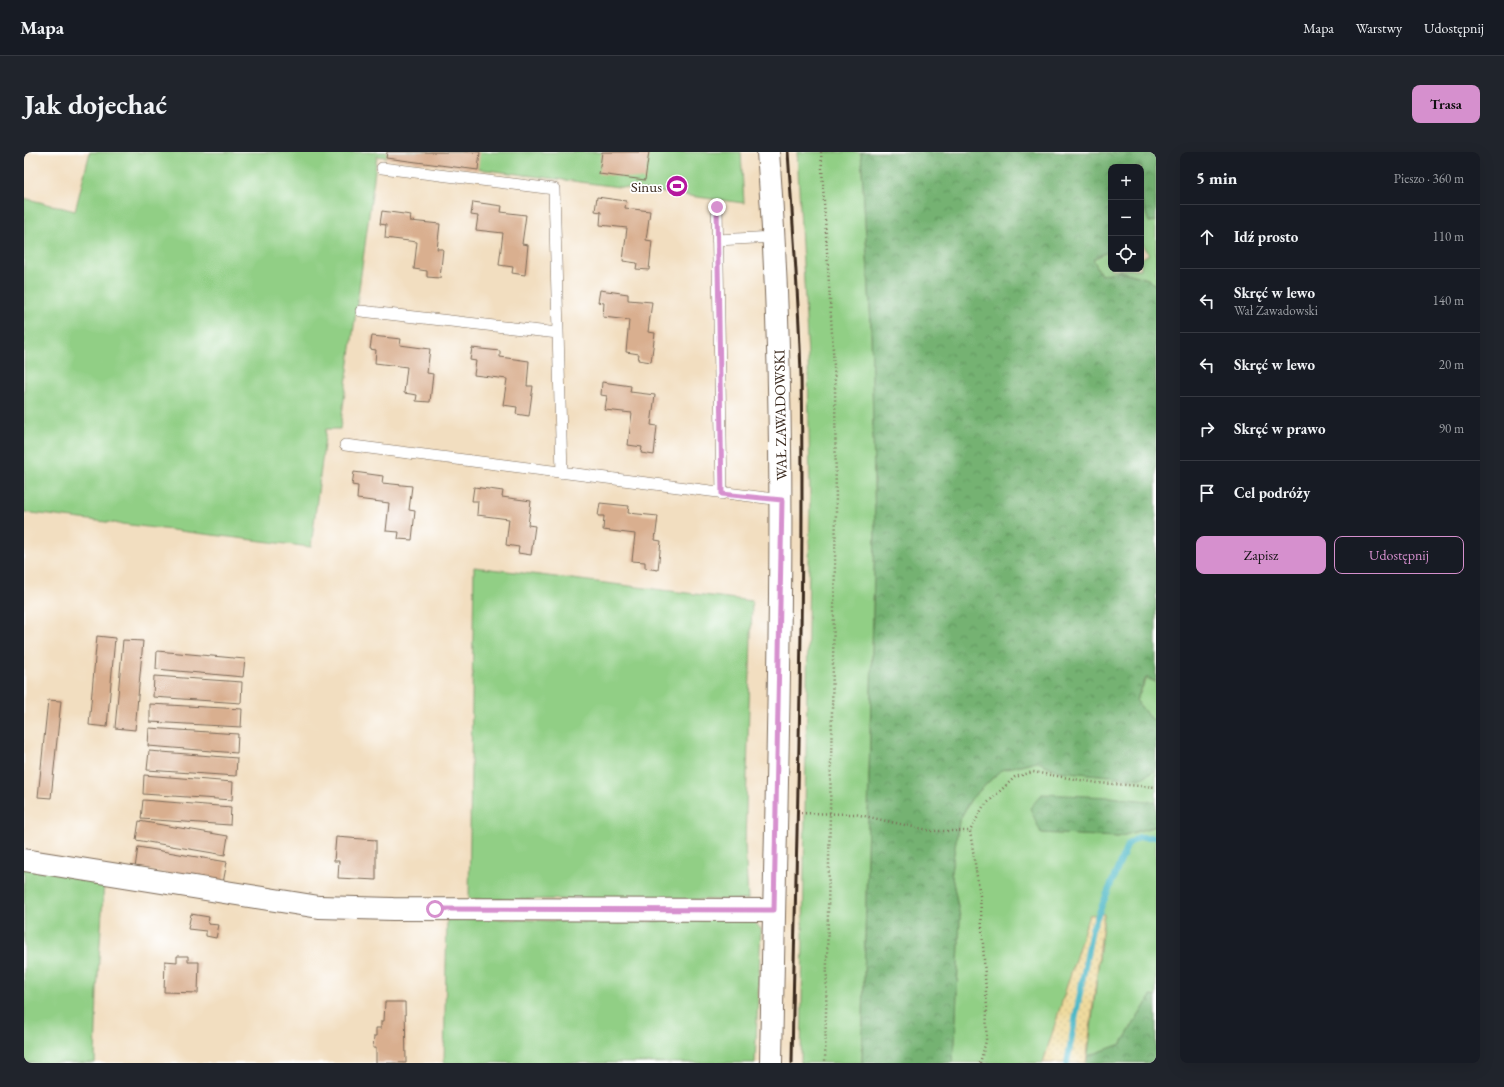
<!DOCTYPE html>
<html lang="pl">
<meta charset="utf-8">
<style>
body{margin:0;font-family:"EB Garamond",serif;background:#20242c;color:#f1f3f6}
.controls{position:absolute;right:12px;top:12px;display:grid;overflow:hidden;border-radius:8px;box-shadow:0 4px 16px #0002}
.controls button{width:36px;height:36px;display:grid;place-items:center;padding:0;border:0;border-bottom:1px solid #363941;background:#171b24;color:#f1f3f6;font:20px sans-serif}
.stop{position:absolute;width:12px;height:12px;margin:-9px;border:3px solid #d690ce;border-radius:50%;background:#fff}
.stop.end{background:#d690ce;border-color:#fff;box-shadow:0 1px 4px #0008}
.list{margin:0;padding:0;list-style:none}
h2{display:flex;justify-content:space-between;align-items:center;height:52px;margin:0;padding:0 16px;font-size:17px}
h2 small{font-size:13px;font-weight:400;color:#9ea1a6}
.list li{display:grid;grid-template-columns:26px 1fr auto;gap:12px;align-items:center;box-sizing:border-box;height:64px;padding:0 16px;border-top:1px solid #363941}
.list b{display:block;font-size:15px;white-space:nowrap}
.list p{margin:0;font-size:13px;white-space:nowrap;color:#9ea1a6}
.list em{font-size:13px;font-style:normal;color:#9ea1a6}
.actions{display:flex;gap:8px;padding:12px 16px}
.actions a{flex:1;padding:9px 0;border:1px solid #d690ce;border-radius:8px;text-align:center;font-size:14px;color:#d690ce}
.actions .main{background:#d690ce;color:#111}
.icon{flex:none;width:22px;height:22px;fill:none;stroke:currentColor;stroke-width:2;stroke-linecap:round;stroke-linejoin:round}
.map{position:relative;flex:none;width:1132px;height:911px;overflow:hidden;border-radius:8px}
header{display:flex;align-items:center;gap:24px;box-sizing:border-box;height:56px;padding:0 20px;background:#171b24;border-bottom:1px solid #363941}
header strong{font-size:19px}
nav{display:flex;gap:22px;margin-inline-start:auto;font-size:14px}
.intro{display:flex;align-items:center;justify-content:space-between;box-sizing:border-box;height:96px;padding:0 24px}
h1{margin:0;font-size:28px}
.button{padding:10px 18px;border-radius:8px;background:#d690ce;color:#111;font-size:14px;font-weight:700}
main{display:flex;gap:24px;padding:0 24px}
aside{flex:1;background:#171b24;border-radius:8px;box-shadow:0 4px 16px #0002}
.map>svg:first-child{display:block}
.grass{fill:#91cf85;stroke:#667c52}
.forest{fill:url(#forest-crowns);stroke:#586e48}
.sand{fill:url(#sand-dots);stroke:#94825e}
.lines{fill:none;stroke-linecap:round;stroke-linejoin:round}
.stream{stroke:#4bb7c6;stroke-width:6}
.building{fill:#d9af8f}
.service-casing{stroke:#7b6957;stroke-width:12}
.minor-casing{stroke:#7b6957;stroke-width:24}
.path{stroke:#7b6957;stroke-width:2.5;stroke-dasharray:1 3;stroke-linecap:butt}
.service{stroke:#fff;stroke-width:11}
.minor{stroke:#fff;stroke-width:22}
.rail{stroke:#3b2a1e;stroke-width:3}
.route{stroke:#d690ce;stroke-width:5}
.labels{text-anchor:middle;dominant-baseline:central;stroke-width:3.5;stroke-linejoin:round;paint-order:stroke}
.poi-label{font-size:15px;fill:#3b2a1e;stroke:#fff;text-anchor:end}
.street-label{font-size:15px;fill:#3b2a1e;stroke:#fff}
</style>
<header>
<strong>Mapa</strong>
<nav><a>Mapa</a><a>Warstwy</a><a>Udostępnij</a></nav>
</header>
<div class="intro"><h1>Jak dojechać</h1><a class="button">Trasa</a></div>
<main>
<div class="map">
<svg width="1132" height="911" viewBox="0 0 1132 911">
<defs>
<pattern id="forest-crowns" width="20" height="18" patternUnits="userSpaceOnUse"><rect width="20" height="18" fill="#74b272"/><path d="M2 6a3 3 0 1 1 6 0M12 15a3 3 0 1 1 6 0" fill="none" stroke="#60915d"/></pattern>
<pattern id="sand-dots" width="8" height="8" patternUnits="userSpaceOnUse"><rect width="8" height="8" fill="#eeda9e"/><path d="M2 2h.1M6 6h.1" fill="none" stroke="#cdbb88" stroke-width="1.8" stroke-linecap="round"/></pattern>
</defs>
<rect width="100%" height="100%" fill="#fff"/>
<filter id="ink" filterUnits="userSpaceOnUse"><feTurbulence type="fractalNoise" baseFrequency=".025" numOctaves="2"/><feDisplacementMap in="SourceGraphic" scale="8" xChannelSelector="R" yChannelSelector="G"/><feConvolveMatrix kernelMatrix="1 2 1 2 8 2 1 2 1" color-interpolation-filters="sRGB"/></filter>
<filter id="wash" filterUnits="userSpaceOnUse"><feTurbulence type="fractalNoise" baseFrequency=".012" numOctaves="4" result="noise"/><feDisplacementMap in="SourceGraphic" scale="16" xChannelSelector="R" yChannelSelector="G"/><feGaussianBlur stdDeviation="0.9" result="paint"/><feColorMatrix in="noise" values="0 0 0 0 0 0 0 0 0 0 0 0 0 0 0 0 0 1.4 0 .05"/><feComposite in="paint" operator="in"/></filter>
<g filter="url(#wash)">
<rect width="100%" height="100%" fill="#f2dec0"/>
<path class="grass" d="M66 0H717L720 51 353 4 316 277H302L287 395 0 360V46L51 59Z
M773 0H837L847 173 851 379 838 911H777L786 349 784 205Z
M1117 47 1125 70 1132 69V134L1124 127 1096 119 1077 123 1069 107 1087 98V117H1117V107L1125 102 1117 89Z
M450 415 728 449 721 693 724 748 445 747Z
M1123 526 1132 530V570L1124 564 1112 548Z
M1012 609 1035 619 1116 627 1132 618V650L1085 645 1017 681 1094 685 1132 674V845L1127 844 1097 892 1064 904 1080 763H1065L1019 911H928L931 890 936 765 927 720 935 669 947 647 977 618Z
M0 714 80 729 73 839 71 911H0Z
M423 765 589 771 726 765 737 777 731 911H420Z"/>
<path class="forest" d="M837 0H1132V69L1125 70 1117 47V15H1087V98L1069 107 1077 123 1096 119 1124 127 1132 134V530L1122 526 1112 548 1124 564 1132 570V618L1116 627 1035 619 1012 609 977 618 947 647 935 669 927 720 936 765 931 890 928 911H838L851 379 847 173Z
M1018 642 1085 645 1132 650V674L1094 685 1017 681 1006 656Z
M1127 844 1132 845V911H1062L1064 904 1097 892Z"/>
<path class="sand" d="M1080 762 1062 911H1019L1065 763Z"/>
<g class="lines">
<path class="stream" d="M1043 911 1068 777 1104 692 1115 685H1131"/>
</g>
<g id="blocks">
<path class="building" d="M363 0H456L454 18 362 6Z
M578 0H625L621 28 575 22Z
M573 45 602 49 601 56 626 59 622 88 628 89 625 118 612 117 613 111 599 109 603 76 576 73 577 60 571 59Z
M449 50 478 54 477 60 502 63 498 92 504 93 501 123 488 121 489 115 475 113 479 81 452 78 454 64 447 63Z
M358 59 387 63 386 69 416 72 413 97H419L416 126 403 125V119L390 117 393 90 361 86 362 73 356 72Z
M576 138 604 142V148L628 150 624 180 631 181 627 210 614 208 615 202 602 200 605 168 579 165 580 151 574 150Z
M348 184 377 187 376 193 406 197 403 221 409 222 406 250 392 249 393 243 380 241 383 215 351 211 352 198 346 197Z
M448 196 476 199V205L505 209 503 234H509L505 264 492 262 493 255 479 253 483 227 450 223 452 209 446 208Z
M578 230 607 234 606 240 631 243 627 273 633 274 630 303 617 301 618 295 604 293 608 261 581 258 583 244 577 243Z
M330 320 359 324 358 331 388 334 385 358 391 359 388 388 374 387 375 380 362 379 365 351 333 347 334 334 328 333Z
M450 335 479 339 478 345 507 349 504 373 511 374 507 403 494 401 495 395 482 393 485 367 453 363 454 349H448Z
M576 351 605 354 604 361 634 364 631 388 637 389 634 418 621 416V410L608 409 611 382 579 378 580 364H574Z
M73 484 91 486 83 575 65 573Z
M99 488 119 489 111 578 91 576Z
M133 499 221 507 219 525 132 517Z
M130 524 218 530 217 551 129 545Z
M24 548 37 549 27 646 14 645Z
M126 552 218 557 217 575 126 570Z
M125 576 214 582 213 601 124 594Z
M125 599 213 606 212 624 123 618Z
M120 623 209 630 208 648 119 642Z
M119 648 207 655 206 673 117 667Z
M115 669 204 684 201 703 112 688Z
M312 685 352 688V728L314 726 315 709H310Z
M114 695 203 710 199 731 111 716Z
M167 762 185 765 184 772 195 773 192 786 182 784V779L164 777Z
M153 804H164V810H175L174 841 140 840 141 809 153 810Z
M361 850H381L382 911H352V896H349L350 884H352V876H357V869H360Z"/>
</g>
</g>
<g filter="url(#ink)">
<use href="#blocks" fill-opacity="0" stroke="#7b6957" stroke-width="1"/>
<g class="lines">
<g class="service-casing">
<path id="service" d="M358 16 530 37 538 321
M693 55 698 342
M693 88 750 85
M337 159 534 181
M321 293 758 348"/>
</g>
<g class="minor-casing">
<path id="minor" d="M744 0C767 303 752 607 747 911
M0 708 295 755 369 757 750 758"/>
</g>
<path class="path" d="M797 0 811 231 812 359 801 911
M773 661 831 662 908 679H946
M956 911 962 889 963 856 956 744 946 679 959 655 991 625 1009 620 1074 631 1132 635"/>
<use href="#service" class="service"/>
<use href="#minor" class="minor"/>
<path class="rail" d="M764 0C769 75 775 149 777 224 781 453 772 682 768 911"/>
</g>
</g>
<g class="lines" filter="url(#ink)">
<path class="route" d="M411 757 750 758 758 348 698 342 693 55"/>
</g>
<defs>
<g id="stadium-disc" transform="scale(1.15)"><circle r="9.5" fill="#b5179e" stroke="#fff"/><path d="M0-5a6.5 5 0 1 0 0 10a6.5 5 0 1 0 0-10ZM-3.5-1.8h7v3.6h-7Z" fill="#fff"/></g>
</defs>
<g fill-rule="evenodd">
<use href="#stadium-disc" x="653" y="34"/>
</g>
<g class="labels">
<g class="poi-label">
<text x="638" y="34">Sinus</text>
</g>
<g class="street-label">
<text transform="translate(756 263) rotate(-91)">WAŁ ZAWADOWSKI</text>
</g>
</g>
</svg>
<div class="controls">
<button>+</button>
<button>−</button>
<button><svg class="icon" aria-label="locate" viewBox="0 0 24 24"><circle cx="12" cy="12" r="6"/><path d="M12 2v4M12 18v4M2 12h4M18 12h4"/></svg></button>
</div>
<div class="stop" style="left:411px;top:757px"></div>
<div class="stop end" style="left:693px;top:55px"></div>
</div>
<aside>
<h2>5 min<small>Pieszo · 360 m</small></h2>
<ul class="list">
<li><svg class="icon" aria-label="ahead" viewBox="0 0 24 24"><path d="M12 20V5M6 11l6-6 6 6"/></svg><div><b>Idź prosto</b></div><em>110 m</em></li>
<li><svg class="icon" aria-label="left" viewBox="0 0 24 24"><path d="M17 20v-9H6M10 6l-5 5 5 5"/></svg><div><b>Skręć w lewo</b><p>Wał Zawadowski</p></div><em>140 m</em></li>
<li><svg class="icon" aria-label="left" viewBox="0 0 24 24"><path d="M17 20v-9H6M10 6l-5 5 5 5"/></svg><div><b>Skręć w lewo</b></div><em>20 m</em></li>
<li><svg class="icon" aria-label="right" viewBox="0 0 24 24"><path d="M7 20v-9h11M14 6l5 5-5 5"/></svg><div><b>Skręć w prawo</b></div><em>90 m</em></li>
<li><svg class="icon" aria-label="arrive" viewBox="0 0 24 24"><path d="M6 21V4h12l-3 4 3 4H6"/></svg><div><b>Cel podróży</b></div></li>
</ul>
<div class="actions"><a class="main">Zapisz</a><a>Udostępnij</a></div>
</aside>
</main>
